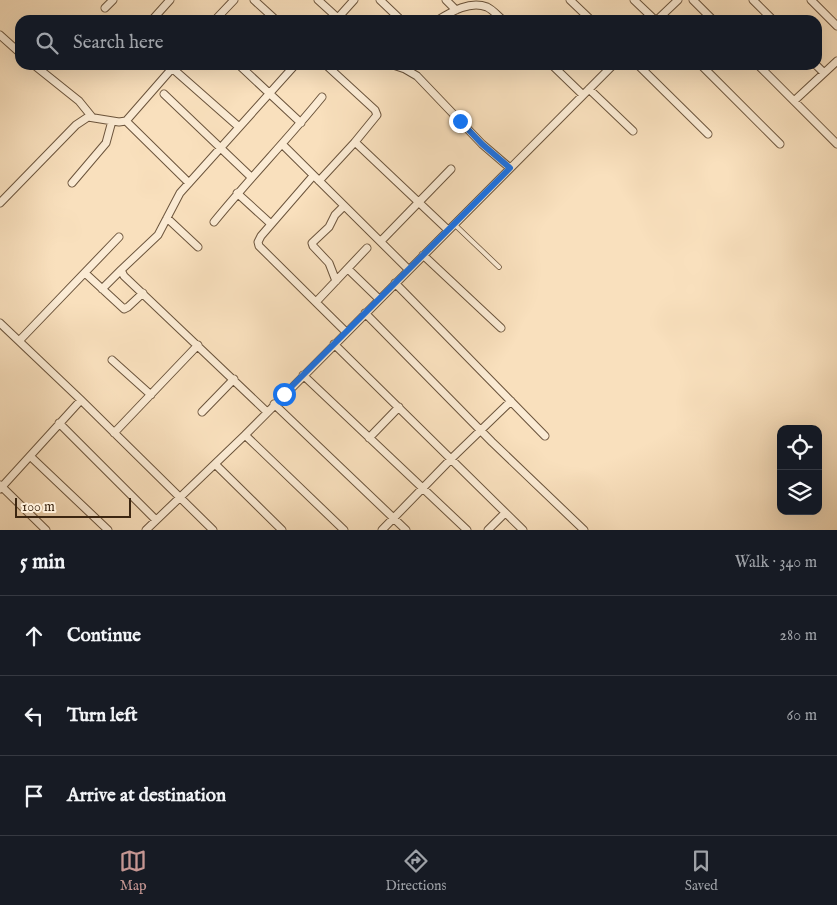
<!DOCTYPE html>
<meta charset="utf-8">
<style>
body{margin:0;font-family:"IM FELL English",serif;background:#20242c;color:#f1f3f6}
.controls{position:absolute;right:15px;bottom:15px;display:grid;overflow:hidden;border-radius:10px;box-shadow:0 5px 20px #0002}
.controls button{width:45px;height:45px;display:grid;place-items:center;padding:0;border:0;border-bottom:1px solid #363941;background:#171b24;color:#f1f3f6;font:25px sans-serif}
.scale{position:absolute;left:15px;bottom:12px;width:116px;box-sizing:border-box;padding-left:5px;border:2px solid #3c2611;border-top:0;font-size:14px;line-height:18px;white-space:nowrap;color:#3c2611;-webkit-text-stroke:4px #fbebd4;paint-order:stroke}
.stop{position:absolute;width:15px;height:15px;margin:-11px;border:4px solid #1a73e8;border-radius:50%;background:#fff}
.stop.end{background:#1a73e8;border-color:#fff;box-shadow:0 1px 5px #0008}
.list{margin:0;padding:0;list-style:none}
h2{display:flex;justify-content:space-between;align-items:center;height:65px;margin:0;padding:0 20px;font-size:21px}
h2 small{font-size:16px;font-weight:400;color:#9ea1a6}
.list li{display:grid;grid-template-columns:32px 1fr auto;gap:15px;align-items:center;box-sizing:border-box;height:80px;padding:0 20px;border-top:1px solid #363941}
.list b{display:block;font-size:19px;white-space:nowrap}
.list em{font-size:16px;font-style:normal;color:#9ea1a6}
.icon{flex:none;width:28px;height:28px;fill:none;stroke:currentColor;stroke-width:2;stroke-linecap:round;stroke-linejoin:round}
.map{position:relative;flex:none;width:837px;height:530px;overflow:hidden}
.search{position:absolute;background:#171b24;box-shadow:0 5px 20px #0002;left:15px;right:15px;top:15px;height:55px;display:flex;align-items:center;gap:12px;box-sizing:border-box;padding:0 18px;border-radius:15px;color:#9ea1a6;font-size:19px}
.sheet{height:305px;background:#171b24}
nav{display:flex;justify-content:space-around;align-items:center;box-sizing:border-box;height:70px;border-top:1px solid #363941;background:#171b24;font-size:14px;color:#9ea1a6}
nav a{display:grid;justify-items:center;gap:2px}
nav .on{color:#c59692}
.map>svg:first-child{display:block}
.lines{fill:none;stroke-linecap:round;stroke-linejoin:round}
.lane-casing{stroke:#6b543c;stroke-width:5.5}
.street-casing{stroke:#6b543c;stroke-width:9}
.lane{stroke:#fbebd4;stroke-width:4}
.street{stroke:#fbebd4;stroke-width:7}
.route{stroke:#1a73e8;stroke-width:6}
</style>
<div class="map">
<svg width="837" height="530" viewBox="0 0 837 530">
<rect width="100%" height="100%" fill="#f9e0bd"/>
<filter id="stains"><feTurbulence type="fractalNoise" baseFrequency=".004" numOctaves="4"/><feColorMatrix values="0 0 0 0 .2 0 0 0 0 .09 0 0 0 0 .02 0 0 0 .5 -.17"/></filter>
<radialGradient id="worn" r=".72"><stop offset=".6" stop-color="#630" stop-opacity="0"/><stop offset="1" stop-color="#630" stop-opacity=".3"/></radialGradient>
<g class="lines">
<g class="lane-casing">
<path id="lane" d="M454 224 499 267"/>
</g>
<g class="street-casing">
<path id="street" d="M254 0 276 20
M318 0 340 20
M380 0 401 20
M446 0 456 10
M570 0 591 20
M634 0 655 20
M693 0 713 20
M753 0 773 20
M811 0 837 26
M105 8 113 0
M152 20 170 0
M215 20 234 0
M336 20 354 0
M438 20C451 12 470 0 487 7 493 10 498 16 503 20
M657 20 678 0
M0 35 20 53
M34 65 79 101 92 117
M239 65 301 123
M393 65 405 69 417 76 482 144 510 168
M552 65 583 95
M638 65 708 134
M701 65 780 144
M758 65 837 144
M816 65 824 73
M172 68 239 127
M589 89 633 131
M164 94 251 177
M794 101 837 61
M126 121 189 183
M355 142 448 230
M282 144 408 269
M313 176 261 236 258 242 259 246 346 332
M319 181 355 142 377 115 375 110 326 65
M72 183 106 143 112 121
M237 193 271 224
M0 203 76 125 88 117 119 122 126 121 175 65
M167 218 198 247
M214 222C249 179 287 140 322 97
M381 241 451 169
M423 255 501 328
M348 269 379 299
M85 273 124 309 128 307 143 293
M336 281 329 263 313 246 312 243 329 227 335 215 344 206
M395 283 545 436
M102 289 121 270
M316 302 367 248
M365 313 492 442 584 530
M0 323 81 400 213 530
M19 341 119 237
M334 344 523 530
M112 360 151 395
M303 375 467 530
M274 404 406 530
M202 412 234 379
M267 412 124 276 121 270 158 235 180 193 295 65
M59 423 156 520
M114 433 198 345
M245 435 344 530
M369 438 399 407
M30 456 108 530
M215 464 282 530
M0 485 46 530
M0 489 81 400
M146 530 245 435 613 65
M382 530 452 458 511 401
M488 530 505 513"/>
</g>
<use href="#lane" class="lane"/>
<use href="#street" class="street"/>
</g>
<g class="lines">
<path class="route" d="M284 394 510 168 482 144 460 121"/>
</g>
<rect width="100%" height="100%" filter="url(#stains)"/>
<rect width="100%" height="100%" fill="url(#worn)"/>
</svg>
<div class="controls">
<button><svg class="icon" aria-label="locate" viewBox="0 0 24 24"><circle cx="12" cy="12" r="6"/><path d="M12 2v4M12 18v4M2 12h4M18 12h4"/></svg></button>
<button><svg class="icon" aria-label="layers" viewBox="0 0 24 24"><path d="M12 4l9 5-9 5-9-5zM3 14l9 5 9-5"/></svg></button>
</div>
<div class="scale">100 m</div>
<div class="stop" style="left:284px;top:394px"></div>
<div class="stop end" style="left:460px;top:121px"></div>
<div class="search"><svg class="icon" aria-label="search" viewBox="0 0 24 24"><circle cx="10" cy="10" r="6"/><path d="M15 15l6 6"/></svg>Search here</div>
</div>
<section class="sheet">
<h2>5 min<small>Walk · 340 m</small></h2>
<ul class="list">
<li><svg class="icon" aria-label="ahead" viewBox="0 0 24 24"><path d="M12 20V5M6 11l6-6 6 6"/></svg><div><b>Continue</b></div><em>280 m</em></li>
<li><svg class="icon" aria-label="left" viewBox="0 0 24 24"><path d="M17 20v-9H6M10 6l-5 5 5 5"/></svg><div><b>Turn left</b></div><em>60 m</em></li>
<li><svg class="icon" aria-label="arrive" viewBox="0 0 24 24"><path d="M6 21V4h12l-3 4 3 4H6"/></svg><div><b>Arrive at destination</b></div></li>
</ul>
</section>
<nav>
<a class="on"><svg class="icon" aria-label="map" viewBox="0 0 24 24"><path d="M3 6l6-2 6 2 6-2v14l-6 2-6-2-6 2zM9 4v14M15 6v14"/></svg>Map</a>
<a><svg class="icon" aria-label="directions" viewBox="0 0 24 24"><path d="M12 3l9 9-9 9-9-9zM9 14v-3h6M13 9l2 2-2 2"/></svg>Directions</a>
<a><svg class="icon" aria-label="saved" viewBox="0 0 24 24"><path d="M7 4h10v16l-5-4-5 4z"/></svg>Saved</a>
</nav>
